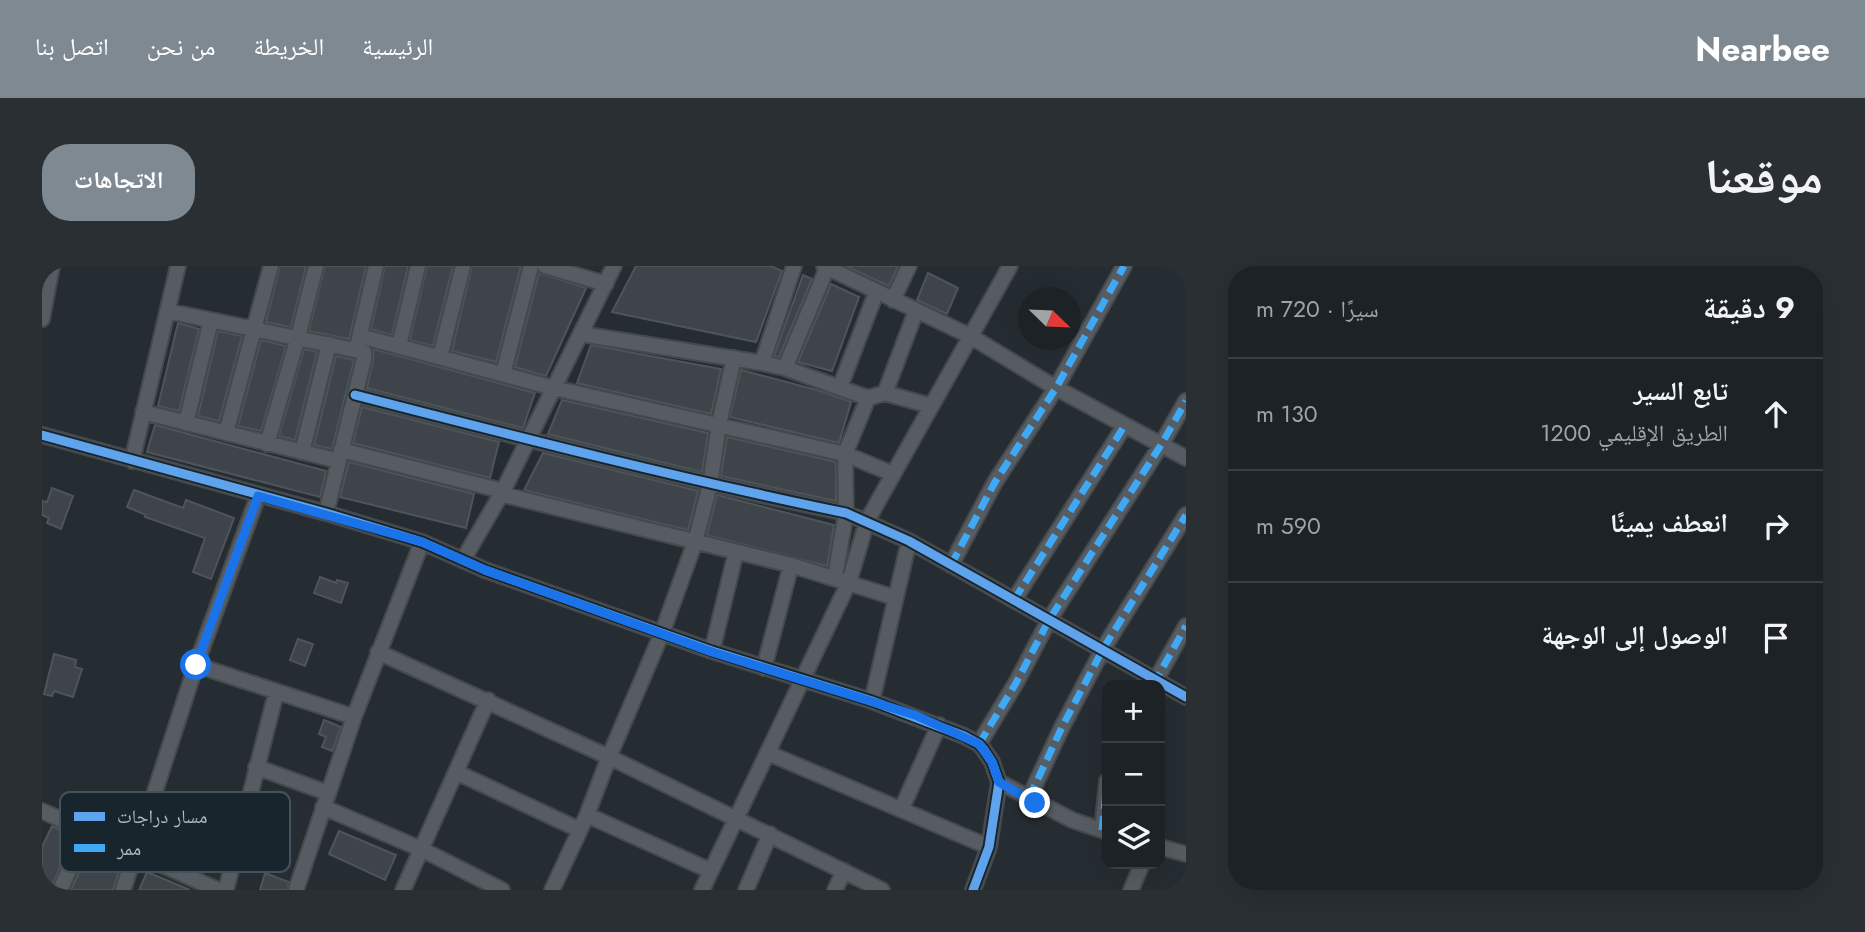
<!DOCTYPE html>
<html lang="ar">
<meta charset="utf-8">
<style>
body{margin:0;font-family:Jost,"Noto Naskh Arabic",sans-serif;background:#292f32;color:#f1f3f6;direction:rtl}
.controls{position:absolute;right:21px;bottom:21px;display:grid;overflow:hidden;border-radius:14px;box-shadow:0 7px 28px #0002}
.controls button{width:63px;height:63px;display:grid;place-items:center;padding:0;border:0;border-bottom:2px solid #3a3f43;background:#1c2226;color:#f1f3f6;font:35px sans-serif}
.compass{position:absolute;left:976px;top:21px;width:63px;height:63px;border-radius:50%;background:#1c2226;box-shadow:0 7px 28px #0002;rotate:113deg}
.stop{position:absolute;width:21px;height:21px;margin:-16px;border:5px solid #1a73e8;border-radius:50%;background:#fff}
.stop.end{background:#1a73e8;border-color:#fff;box-shadow:0 2px 7px #0008}
.list{margin:0;padding:0;list-style:none}
h2{display:flex;justify-content:space-between;align-items:center;height:91px;margin:0;padding:0 28px;font-size:30px}
h2 small{font-size:23px;font-weight:400;color:#a0a4a7}
.list li{display:grid;grid-template-columns:46px 1fr auto;gap:21px;align-items:center;box-sizing:border-box;height:112px;padding:0 28px;border-top:2px solid #3a3f43}
.list b{display:block;font-size:26px;white-space:nowrap}
.list p{margin:0;font-size:23px;white-space:nowrap;color:#a0a4a7}
.list em{font-size:23px;font-style:normal;color:#a0a4a7}
.icon{flex:none;width:38px;height:38px;fill:none;stroke:currentColor;stroke-width:2;stroke-linecap:round;stroke-linejoin:round}
.map{position:relative;flex:none;width:1144px;height:624px;overflow:hidden;direction:ltr;border-radius:28px}
header{display:flex;align-items:center;gap:42px;box-sizing:border-box;height:98px;padding:0 35px;background:#7e8992;color:#fff}
header strong{font-size:33px}
nav{display:flex;gap:38px;margin-inline-start:auto;font-size:24px}
.intro{display:flex;align-items:center;justify-content:space-between;box-sizing:border-box;height:168px;padding:0 42px}
h1{margin:0;font-size:49px}
.button{padding:18px 32px;border-radius:28px;background:#7e8992;color:#fff;font-size:24px;font-weight:700}
main{display:flex;gap:42px;padding:0 42px}
aside{flex:1;background:#1c2226;border-radius:28px;box-shadow:0 7px 28px #0002}
.map>svg:first-child{display:block}
.building{fill:#3e4449;stroke:#4d555a;stroke-width:2}
.lines{fill:none;stroke-linecap:round;stroke-linejoin:round}
.minor-casing{stroke:#44494d;stroke-width:18}
.minor{stroke:#565c61;stroke-width:14}
.quiet{stroke:#3fa9f5;stroke-width:7;stroke-dasharray:14 7;stroke-linecap:butt}
.cycleway-casing{stroke:#19252d;stroke-width:13}
.cycleway{stroke:#60a3ed;stroke-width:9}
.route{stroke:#1a73e8;stroke-width:9}
.key{fill:#19252d;stroke:#46525b;stroke-width:2}
.key-label{font-size:19px;fill:#aebbc5}
</style>
<header>
<strong>Nearbee</strong>
<nav><a>الرئيسية</a><a>الخريطة</a><a>من نحن</a><a>اتصل بنا</a></nav>
</header>
<div class="intro"><h1>موقعنا</h1><a class="button">الاتجاهات</a></div>
<main>
<aside>
<h2>9 دقيقة<small>سيرًا · 720 m</small></h2>
<ul class="list">
<li><svg class="icon" aria-label="ahead" viewBox="0 0 24 24"><path d="M12 20V5M6 11l6-6 6 6"/></svg><div><b>تابع السير</b><p>الطريق الإقليمي 1200</p></div><em>130 m</em></li>
<li><svg class="icon" aria-label="right" viewBox="0 0 24 24"><path d="M7 20v-9h11M14 6l5 5-5 5"/></svg><div><b>انعطف يمينًا</b></div><em>590 m</em></li>
<li><svg class="icon" aria-label="arrive" viewBox="0 0 24 24"><path d="M6 21V4h12l-3 4 3 4H6"/></svg><div><b>الوصول إلى الوجهة</b></div></li>
</ul>
</aside>
<div class="map">
<svg width="1144" height="624" viewBox="0 0 1144 624">
<rect width="100%" height="100%" fill="#262d32"/>
<path class="building" d="M238 0H264L249 61 224 56Z
M283 0H324L307 73 267 65Z
M343 0H366L350 69 329 63Z
M385 0H411L391 80 368 74Z
M430 0H479L454 96 410 85Z
M594 0H729L740 5 714 76 570 46Z
M804 0H856L847 20Z
M497 7 544 22 504 110 473 101Z
M886 7 916 22 905 48 875 34Z
M761 9 770 13 737 91 732 90Z
M789 18 817 31 790 105 756 96Z
M136 57 157 63 137 145 116 140Z
M176 65 200 70 177 155 156 150Z
M219 74 244 80 219 165 196 160Z
M549 79 679 103 669 148 535 117Z
M262 83 275 86 253 174 237 170Z
M331 83 493 127 481 162 325 122 331 95Z
M294 90 312 94 290 183 272 179Z
M699 104 782 126 809 136 797 177 688 151Z
M520 134 666 167 660 206 506 168Z
M320 141 457 176 448 212 311 177Z
M113 159 284 205 278 231 105 186Z
M685 171 794 196V235L679 210Z
M501 187 656 225 646 264 482 224Z
M307 196 432 228 424 262 298 231Z
M10 222 31 230 19 263 5 257 7 252 0 249V235L5 236Z
M92 224 141 242 144 234 192 252 169 313 151 306 163 272 103 251 104 249 85 241Z
M675 229 792 259 785 300 665 269Z
M278 311 294 317 295 314 306 317 299 337 272 327Z
M256 373 271 378 263 400 248 394Z
M12 388 34 394 33 401 40 403 31 431 12 425 10 430 2 428Z
M282 454 299 461 290 485 280 481 284 471 277 468Z
M10 560 32 570 8 624H0V581Z
M297 565 354 589 343 614 287 588Z
M50 578 81 592 71 624H29Z
M105 606 148 624H97Z
M223 607 247 616 245 624H218Z"/>
<g class="lines">
<g class="minor-casing">
<path id="minor" d="M503 0 564 18
M782 0 928 70 1014 122 1144 192
M851 34 867 0
M125 45 322 86V93L284 247
M0 53 10 0
M539 68 720 97 743 102 826 132 843 127 889 140
M318 70 512 122 803 188 851 208
M316 77 334 0
M357 80 376 0
M398 91 421 0
M720 97 752 0
M743 102 785 2
M461 108 489 0
M798 121 834 27
M843 127 874 45
M313 129C476 171 639 213 804 247L867 275 1144 431
M101 146 297 195
M144 157 169 54
M184 167 229 0
M0 169 284 247 380 276 443 304 670 385 830 435 922 470 937 478 942 484 950 496 957 516 947 581 931 624
M225 178 256 71 274 0
M299 184 461 225
M260 186 287 78
M90 195 136 0
M459 228 749 299 854 332
M421 294 461 225 572 0
M909 299 953 216 1014 122 1082 0
M793 311 804 247 803 188 826 132
M972 334 1083 159
M670 385 694 286
M336 386 567 491 840 624
M154 399 312 451
M722 402 749 299
M1111 419 1144 360
M830 435 867 275
M937 478 974 417 1007 354 1119 179 1144 135
M726 487 947 581
M214 501 286 527
M414 506 538 564
M957 516 1030 554 1065 566
M987 532 1020 461 1061 383 1144 249
M281 541 379 583 460 624
M860 542 897 459
M0 545 176 624
M545 549 669 605
M1060 564 1065 515
M1118 581 1144 588
M18 624 45 565
M81 624 154 399 216 230
M184 624 234 427
M254 624 312 451 380 276
M361 624 446 434
M510 624 545 549 567 491 620 367 653 276 668 219 677 158 692 92
M660 624 807 316 825 255 968 0
M704 624 728 568
M793 624 802 605
M1089 624 1100 598"/>
</g>
<use href="#minor" class="minor"/>
<path class="quiet" d="M909 299 953 216 1014 122 1082 0
M972 334 1083 159
M1111 419 1144 360
M937 478 974 417 1007 354 1119 179 1144 135
M987 532 1020 461 1061 383 1144 249
M1060 564 1065 515"/>
<g class="cycleway-casing">
<path id="cycleway" d="M313 129C476 171 639 213 804 247L867 275 1144 431
M0 169 284 247 380 276 443 304 670 385 830 435 922 470 937 478 942 484 950 496 957 516 947 581 931 624"/>
</g>
<use href="#cycleway" class="cycleway"/>
</g>
<g class="lines">
<path class="route" d="M154 399 216 230 380 276 443 304 670 386 873 449 937 478 950 496 957 516 993 537"/>
</g>
<rect x="18" y="526" width="230" height="80" rx="10" class="key"/>
<rect x="32" y="546" width="31" height="9" fill="#60a3ed"/>
<rect x="32" y="578" width="31" height="8" fill="#3fa9f5"/>
<g class="key-label">
<text x="75" y="557">مسار دراجات</text>
<text x="75" y="589">ممر</text>
</g>
</svg>
<div class="controls">
<button>+</button>
<button>−</button>
<button><svg class="icon" aria-label="layers" viewBox="0 0 24 24"><path d="M12 4l9 5-9 5-9-5zM3 14l9 5 9-5"/></svg></button>
</div>
<svg class="compass" viewBox="-18 -18 36 36"><path d="M0-13l5 13h-10z" fill="#e53935"/><path d="M0 13l5-13h-10z" fill="#a0a4a7"/></svg>
<div class="stop" style="left:154px;top:399px"></div>
<div class="stop end" style="left:993px;top:537px"></div>
</div>
</main>
